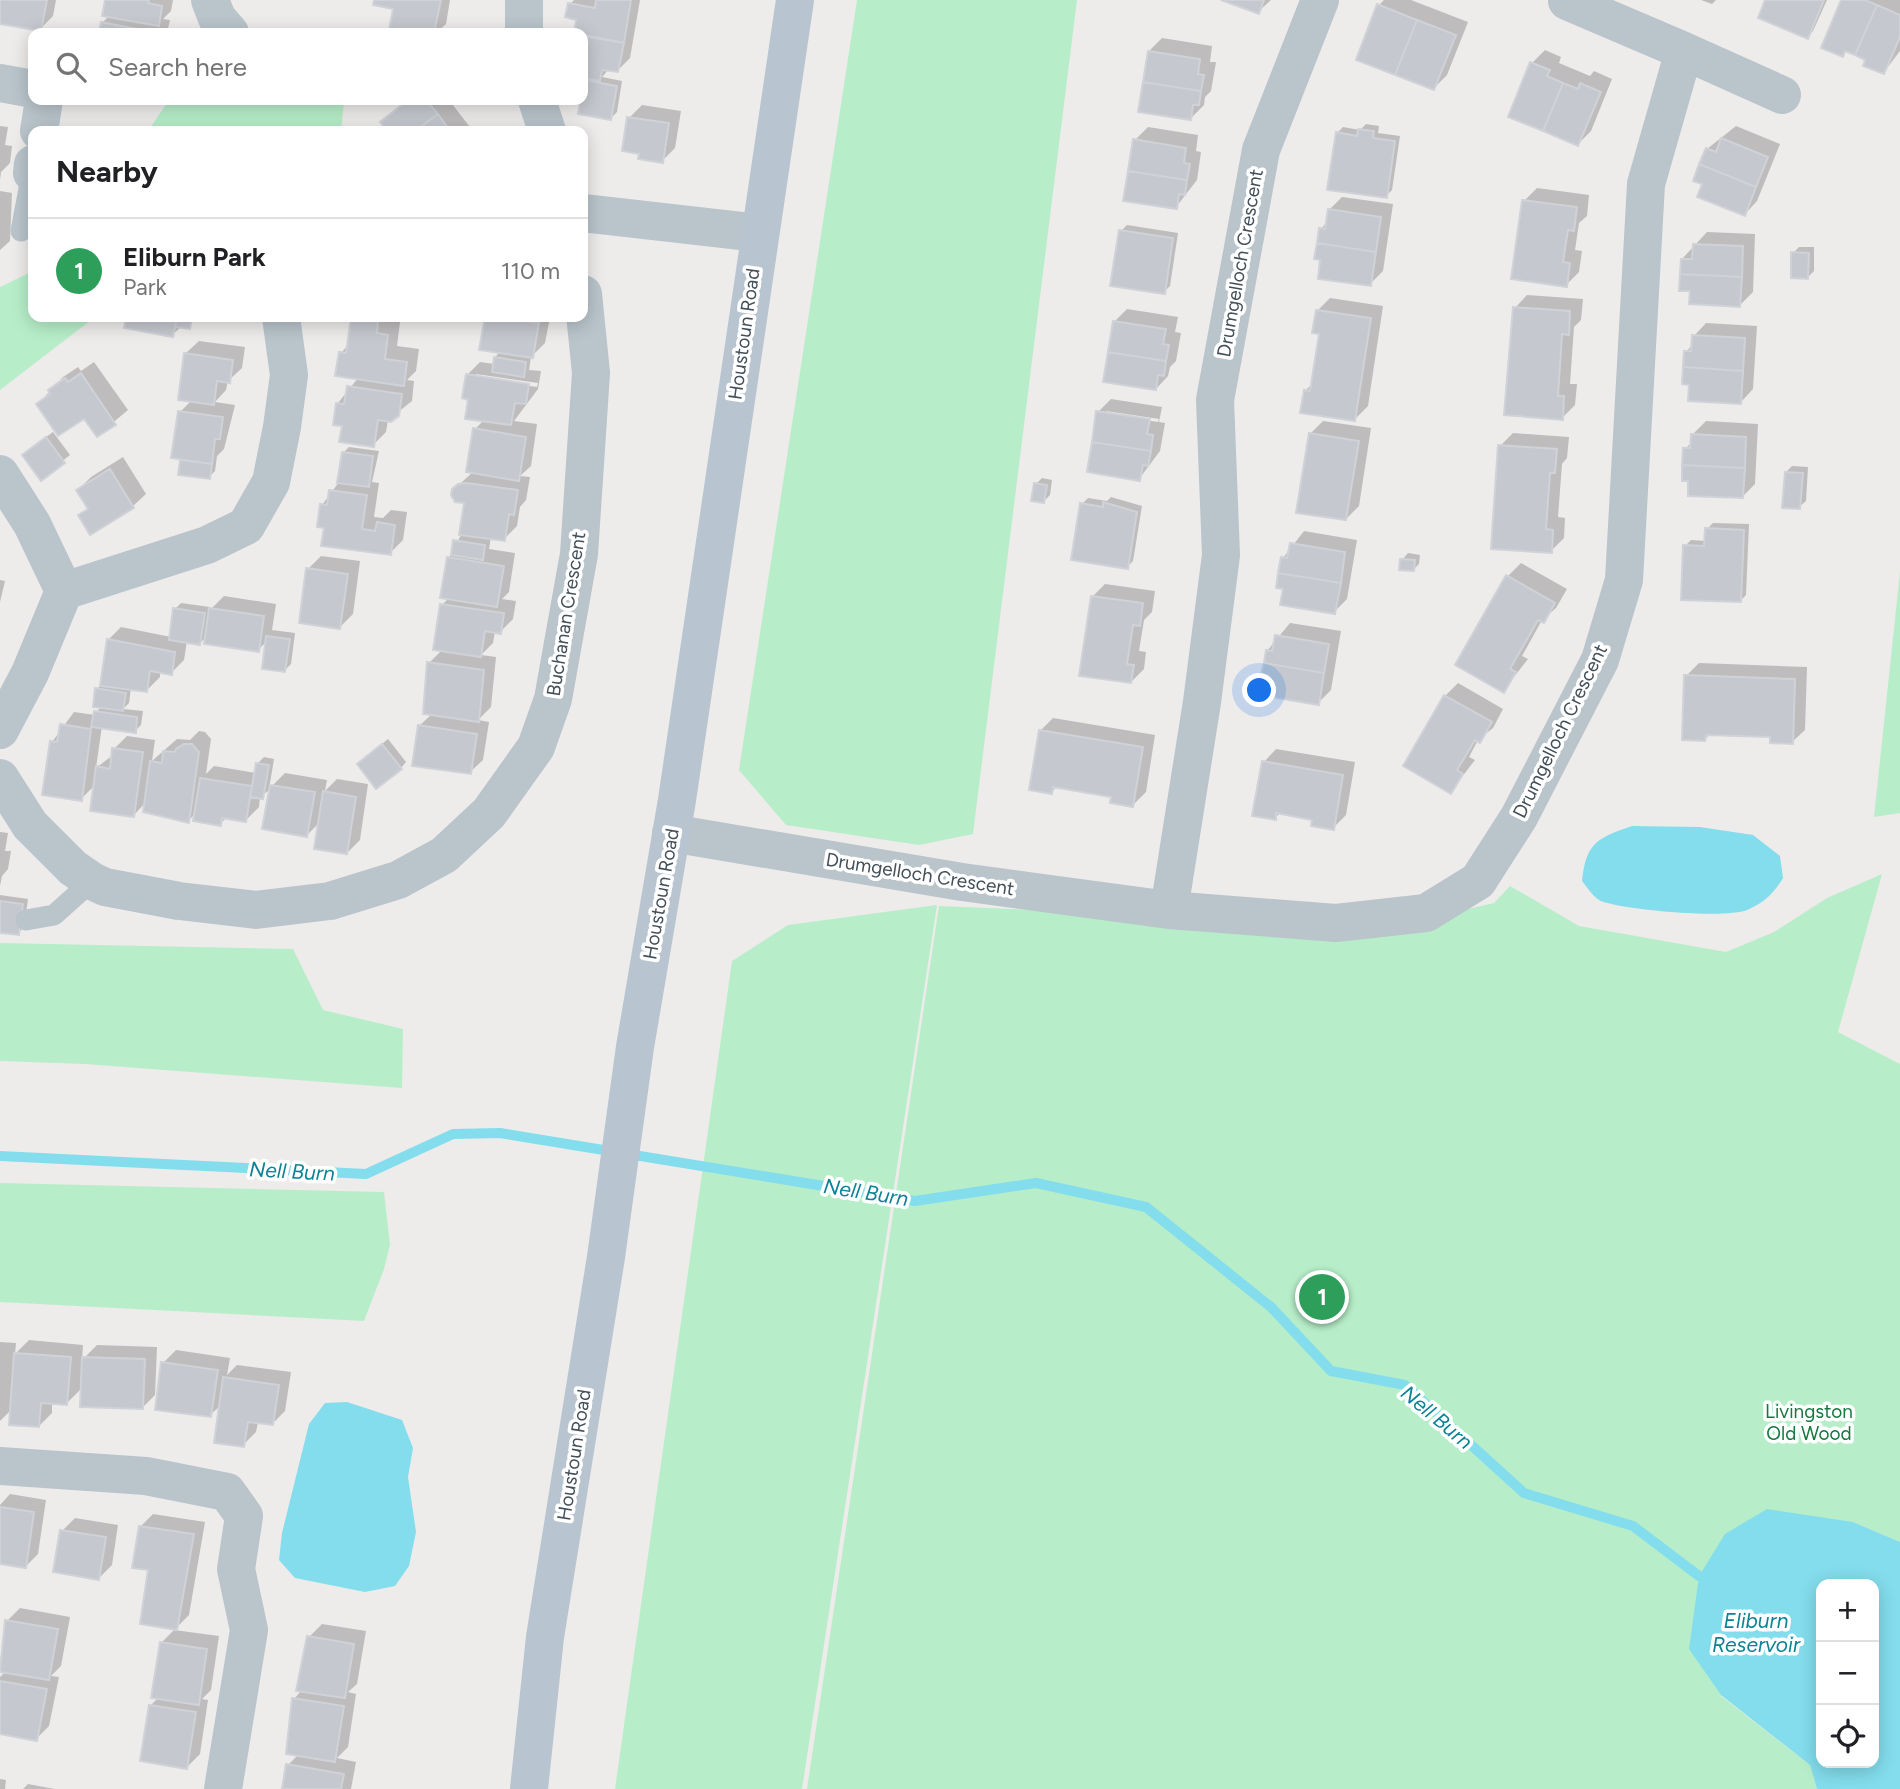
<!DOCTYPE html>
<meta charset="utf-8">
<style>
body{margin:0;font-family:Figtree,sans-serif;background:#f6f6f6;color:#202124}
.controls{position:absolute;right:21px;bottom:21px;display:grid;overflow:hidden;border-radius:14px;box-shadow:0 4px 18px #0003}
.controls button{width:63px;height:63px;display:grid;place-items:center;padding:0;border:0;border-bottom:2px solid #e0e0e0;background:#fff;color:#202124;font:35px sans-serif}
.you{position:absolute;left:1260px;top:691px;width:24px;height:24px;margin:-18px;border:5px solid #fff;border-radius:50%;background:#1a73e8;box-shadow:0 0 0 10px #1a73e833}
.badge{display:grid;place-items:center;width:46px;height:46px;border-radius:50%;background:#b45309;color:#fff;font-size:23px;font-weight:700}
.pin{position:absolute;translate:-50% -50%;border:4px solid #fff;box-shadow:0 2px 7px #0006}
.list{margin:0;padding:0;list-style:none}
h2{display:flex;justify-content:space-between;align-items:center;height:91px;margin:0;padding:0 28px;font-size:30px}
h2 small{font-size:23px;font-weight:400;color:#757577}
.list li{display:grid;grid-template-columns:46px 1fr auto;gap:21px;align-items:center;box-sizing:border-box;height:105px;padding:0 28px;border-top:2px solid #e0e0e0}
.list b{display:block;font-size:26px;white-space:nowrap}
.list p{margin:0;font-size:23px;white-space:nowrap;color:#757577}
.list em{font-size:23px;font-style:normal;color:#757577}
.icon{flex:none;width:38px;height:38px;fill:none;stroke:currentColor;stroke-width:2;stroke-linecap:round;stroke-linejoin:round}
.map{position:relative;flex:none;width:1900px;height:1789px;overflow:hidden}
.search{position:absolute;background:#fff;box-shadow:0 4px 18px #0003;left:28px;top:28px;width:560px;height:77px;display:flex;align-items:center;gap:18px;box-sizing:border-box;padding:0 24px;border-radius:14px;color:#757577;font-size:26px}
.panel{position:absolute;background:#fff;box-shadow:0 4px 18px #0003;left:28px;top:126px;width:560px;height:196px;border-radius:14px}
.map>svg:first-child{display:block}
.green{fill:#b7eec9}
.water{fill:#83ddec;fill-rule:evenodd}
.shadow{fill:#0003;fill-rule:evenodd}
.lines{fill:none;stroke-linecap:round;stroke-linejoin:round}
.stream{stroke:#83ddec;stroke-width:10}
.building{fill:#c5c8ce;stroke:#cfd2d7;stroke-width:2}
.lane{stroke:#b9c4cb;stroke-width:21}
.street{stroke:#b9c4cb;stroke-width:38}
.secondary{stroke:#b8c5d0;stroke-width:38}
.labels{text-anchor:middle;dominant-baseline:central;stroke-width:7;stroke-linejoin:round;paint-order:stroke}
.street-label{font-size:19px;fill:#435059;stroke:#fff}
.park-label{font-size:19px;fill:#157940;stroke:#fff}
.water-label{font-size:21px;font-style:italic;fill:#0b8296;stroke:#fff}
</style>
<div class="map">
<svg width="1900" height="1789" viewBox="0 0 1900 1789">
<rect width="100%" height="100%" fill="#eeebeb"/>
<path class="green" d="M857 0H1077L973 834 919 845 786 825 739 770Z
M169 100C191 100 211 105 233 105L237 100 344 102 341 131H148Z
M33 271V317H95L0 390V287Z
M1900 572V813L1874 817Z
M1882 874 1838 1032 1900 1064V1542L1853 1522 1721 1696 1810 1765 1817 1789H807L939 906 1398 925 1494 903 1510 886 1579 926 1726 952 1774 932 1827 898Z
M937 905 802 1789H615L732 961 788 925Z
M0 943 293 949 323 1010 403 1029 402 1088 85 1064 0 1061Z
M0 1183 384 1192 390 1245 384 1269 364 1321 0 1302Z"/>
<path class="water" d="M1632 826 1700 827 1753 835 1780 856 1783 878C1774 893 1764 903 1747 910 1726 919 1623 910 1601 901 1594 898 1587 887 1582 881 1586 843 1597 838 1632 826Z
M347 1402 402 1420 413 1448 408 1477 416 1532 409 1566 395 1586 365 1592 295 1578 279 1560 282 1533 309 1424 325 1403Z
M1767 1509 1853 1522 1900 1542V1789H1817L1810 1765 1721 1695 1689 1649 1699 1576 1725 1534ZM1874 1584V1763H1821V1584Z"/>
<path class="shadow" d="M1 0H56L53 16 40 29 0 22Z
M106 0H173L171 11 163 19 170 20 167 33H101L102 23 110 15Z
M376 0H450L446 24 436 33 391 29 395 7Z
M574 0H640L630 58 617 71 609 69 602 77 622 81 617 112 611 118 586 81 590 77 588 66 583 65V33L570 4Z
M1226 0H1271L1258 12Z
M1384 0H1411L1468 22 1447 75 1434 88 1379 5Z
M1701 0H1716L1712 4Z
M1767 0H1827L1813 31 1807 37Z
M1843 0H1900V51L1884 72 1868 59 1847 50 1843 55Z
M1162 38 1212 46 1210 62H1216L1211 91 1205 97 1204 105 1191 118 1149 51Z
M1545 50 1561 57 1559 63 1590 76 1594 71 1612 79 1591 131 1578 144 1532 63Z
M407 100H449L473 131H389L382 122Z
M642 105 681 111 675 148 662 161 629 118Z
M1366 124 1379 126 1378 133 1400 136 1392 190 1386 196 1337 133 1343 127 1360 130Z
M0 126 8 127 5 145 12 146 10 163 1 172 0 180Z
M1736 126 1780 144 1757 201 1745 214 1704 183 1707 149Z
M1148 127 1198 135 1196 151 1201 152 1197 180 1176 207 1135 140Z
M1537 188 1589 195 1587 216 1579 223 1575 250 1582 251 1579 272 1566 285 1524 201Z
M0 191 12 193 10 241 0 250Z
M1342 197 1393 204 1383 271 1370 284 1321 229 1327 222 1329 210Z
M1127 225 1178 233 1170 286 1164 292 1121 231Z
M1707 232 1755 234 1753 292 1740 305 1692 290 1682 259Z
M1799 247H1814V271L1808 277 1793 253Z
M1527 295 1583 299 1581 320 1574 327 1570 384H1577L1575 405 1562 418 1515 308Z
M1330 298 1383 306 1368 406 1355 419 1306 390 1313 383 1321 333 1317 311Z
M1127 309 1178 317 1175 332 1181 333 1176 361 1170 367 1168 376 1156 389 1114 322Z
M128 317H196L189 327 182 326 172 335 126 327Z
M389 317V320L400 322 397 346 419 349 416 371 407 380 414 381 412 401 388 420 386 432 373 445 344 425 338 403 358 378 341 353 349 344 353 317Z
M486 317H550L545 343 531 357 529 370 541 371 538 389 514 421 537 424 531 466 520 476 530 477 526 500 520 507 517 526 504 539 491 537 489 549 515 553 509 592 502 599 516 601 513 619 500 632 495 631 493 643 481 655 496 657 491 707 478 720 489 722 483 760 470 772 419 726 432 714 429 663 442 650V605L449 598V558L461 535 466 502 453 490 473 472 475 429 484 420 470 398 467 375 480 362 494 364 495 357 501 351 481 348ZM476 374 538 383 537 387 476 378Z
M1706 323 1757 326 1753 389 1741 402 1691 383 1686 352 1693 344 1694 336Z
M199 341 245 347 242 368 228 381 226 390 215 402 235 405 224 449 217 456 215 471 209 477 181 460 180 412 192 400 186 353Z
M94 362 128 410 98 435 85 416 38 404 63 377 78 367 81 371Z
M1111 399 1162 407 1159 422 1165 423 1160 451 1139 479 1098 412ZM1106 411 1159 419 1158 422 1106 414Z
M1323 421 1371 428 1359 506 1346 519 1310 434Z
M1706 421 1758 424 1755 484 1742 497 1685 449 1692 442 1693 434Z
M53 432 70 455 41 478 30 449Z
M1513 433 1569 437 1567 458 1562 464 1558 517 1565 518 1564 538 1551 551 1500 446Z
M349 447 379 451 372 482 379 483 374 517 383 518 391 510 407 512 403 540 390 553 326 527 322 505 339 482 343 453Z
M123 457 146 494 133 506 91 533 80 515 89 507 78 490 91 477Z
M1792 466 1808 467 1806 501 1799 507 1786 472Z
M1042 478 1052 480 1050 495 1044 501 1036 484Z
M1111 497 1142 506 1133 561 1127 567 1082 504 1088 498 1107 501Z
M1713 523 1749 524 1746 595 1740 601 1685 546 1691 540 1706 541 1707 529Z
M1304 531 1357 540 1347 599 1334 612 1285 588 1283 558Z
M1408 553 1420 555 1419 564 1413 570 1402 560Z
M321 556 360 561 353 614 340 627 308 569Z
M1521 563 1567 589 1556 608 1542 620 1522 656 1528 659 1504 690 1508 576Z
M0 580 5 581 0 602Z
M1105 584 1155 591 1152 612 1144 620 1139 651 1146 652 1144 669 1131 682 1092 597Z
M224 596 276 604 272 630 295 633 291 664 285 670 267 641 258 650 207 636 200 643 187 641 184 660 171 673 160 671V677L147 690 131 688 129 703 123 709 143 711 141 725 135 731 102 726 96 768 113 755 114 749 127 736 155 740 152 761 177 739 190 740 199 731 205 732 211 739 206 774 214 766 256 773 258 763 264 757 274 759 269 789 285 773 327 780 325 791 337 779 368 784 360 840 347 853 319 823 307 835 272 788 260 797 259 807 246 820 227 817 220 824 196 813 188 821 146 802 134 815 95 785 81 799 52 742 74 712 95 715 101 706 97 689 102 684 108 640 121 627 171 637 175 609 181 603 210 607 209 611Z
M1290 623 1341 631 1331 690 1318 703 1271 675 1267 651Z
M1699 663 1807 667 1805 730 1792 742 1772 735 1711 733 1705 739 1686 676Z
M1458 683 1503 709 1493 728 1478 740 1469 757 1475 760 1451 791 1445 696Z
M1053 718 1155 735 1146 792 1133 805 1113 795 1057 786 1052 792 1040 731Z
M388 739 406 762 401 768 365 758Z
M1276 749 1355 762 1346 815 1333 828 1314 818 1281 812 1275 818 1264 762Z
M0 832 8 833 5 851H11L8 869 2 876 0 886Z
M0 895 28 899 24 927 18 933 0 931Z
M29 1340 83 1345 82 1360 97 1345 157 1347 155 1395 142 1408 83 1387 67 1403 52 1402V1413L39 1426 11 1410 0 1421V1342L16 1343 15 1354Z
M176 1350 230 1358 227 1375 237 1365 291 1372 285 1411 273 1423 258 1422 256 1432 243 1445 221 1405 210 1415 163 1363Z
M10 1494 46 1500 38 1554 25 1567 0 1563V1505Z
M153 1514 205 1522 189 1615 174 1630 219 1636 211 1690 202 1699 208 1700 200 1754 187 1767 150 1706 159 1697 161 1643 176 1628 150 1569 140 1527Z
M75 1518 118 1525 112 1565 99 1578 62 1531Z
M20 1608 70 1617 61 1666 51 1676 59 1677 49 1726 36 1739 0 1732V1677L6 1671 0 1670V1661L7 1621Z
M322 1624 366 1631 357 1684 348 1692 356 1694 348 1747 337 1758 356 1762 351 1789H284L288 1765 299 1754 294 1699 302 1690 309 1637Z
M0 1779 6 1780 5 1789H0Z
M28 1784 55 1789H23Z"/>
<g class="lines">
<path class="stream" d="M0 1156 366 1174 453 1134 500 1133 915 1201 1036 1183 1146 1207 1271 1307 1331 1371 1405 1385 1524 1493 1633 1526 1699 1576"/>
</g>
<path class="building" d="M0 0H47L41 31 0 24Z
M105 0H149L148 3 162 6 159 26 102 16Z
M374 0H441L434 33 389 30 393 9 373 5Z
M596 0H631L624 43 574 33 576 20 565 17 568 3 595 8Z
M1221 0H1264L1259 14Z
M1765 0H1824L1808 39 1758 18Z
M1841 0H1865L1877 5 1855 55 1845 51 1843 57 1821 48Z
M1377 4 1417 20 1395 75 1356 60Z
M1877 5 1900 15V37L1884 74 1863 66 1865 60 1855 55Z
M1417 20 1456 35 1434 90 1395 75Z
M101 22 158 33H99Z
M583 36 624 43 618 72 602 70 600 81 584 78Z
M1148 51 1200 59 1198 74 1204 75 1201 91 1143 82Z
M1530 62 1550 70 1547 76 1563 83 1543 131 1508 117Z
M584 80 617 86 611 120 578 114Z
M1143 82 1201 91 1199 105H1193L1191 120 1138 112Z
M1563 83 1578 89 1580 83 1601 92 1578 146 1543 131Z
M408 100H426L438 114 415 131H387L380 122Z
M438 114 450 131H415Z
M627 117 669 123 663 163 638 159 639 154 622 151Z
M1358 129 1374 131 1373 138 1395 141 1387 198 1327 190 1336 132 1357 136Z
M1721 138 1768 157 1756 187 1699 164 1706 148 1716 152Z
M1133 139 1186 148 1184 163 1190 164 1187 180 1128 171Z
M1699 164 1756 187 1745 216 1697 197 1702 184 1693 181Z
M1128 171 1187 180 1185 195 1179 194 1177 209 1123 201Z
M1522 200 1577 207 1574 231 1568 230 1563 262 1570 263 1567 287 1511 279Z
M1328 209 1381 217 1376 252 1317 243 1319 228 1325 229Z
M1119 230 1173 238 1165 294 1110 286Z
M1317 243 1376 252 1371 286 1318 279 1320 260 1314 259Z
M1693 244 1743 246 1742 277 1680 274 1681 259H1692Z
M1791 252 1809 253 1808 279 1791 278Z
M1680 274 1742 277 1740 307 1689 304 1690 291H1679Z
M1513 307 1570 311 1569 335 1562 334 1558 396H1564L1563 420 1504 415Z
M1316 310 1371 318 1355 421 1300 413 1304 390 1310 391 1319 334 1312 333Z
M126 317H177L173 337 124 328Z
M177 317H192L190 329 175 327Z
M351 317 378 320 377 333 388 335 385 359 407 362 404 386 335 376 339 352 346 353Z
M485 317 539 323 533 358 479 350Z
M1113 321 1166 329 1163 344 1169 345 1166 361 1108 352Z
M1692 335 1745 338 1743 371 1683 367 1684 351H1691Z
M1108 352 1166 361 1164 376 1158 375 1156 390 1103 382Z
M184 353 233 360 230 383 217 381 214 405 178 400Z
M494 357 526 362 524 377 492 372Z
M1683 367 1743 371 1741 404 1688 401 1689 385 1682 384Z
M81 373 116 425 97 437 84 419 58 436 36 404 50 394 48 390 65 378 68 382Z
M466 374 529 384 526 404 515 403 511 425 465 419 468 400 462 398Z
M347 386 402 394 399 416 391 422 378 420 374 447 339 442 342 426 333 425 336 403 344 404Z
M178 411 223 417 220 439H215L212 464 171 458Z
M1096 411 1150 419 1147 434 1153 435 1151 451 1092 442Z
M473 428 526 437 519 481 466 472Z
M1309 433 1359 441 1346 520 1296 513Z
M1691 434 1746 437 1745 468 1682 465 1683 448H1690Z
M46 437 65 463 41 481 22 455Z
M1092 442 1151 451 1148 466 1143 465 1140 481 1087 472Z
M1498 445 1557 449 1555 473H1550L1546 529 1553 530 1552 553 1491 549Z
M342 452 373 456 369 487 337 483Z
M180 460 212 464 210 479 178 475Z
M1682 465 1745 468 1743 498 1688 496V481H1682Z
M110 469 134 508 90 535 78 515 88 509 76 490Z
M1785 472 1803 473 1800 509 1782 508Z
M467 483 518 490 514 515 509 514 505 541 459 535 464 503 455 502 451 495 452 489 458 484Z
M1034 483 1047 485 1044 503 1031 501Z
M329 490 367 495 362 529 375 531 377 522 395 525 391 555 321 546 324 528 317 527 320 504 327 505Z
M1103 502 1137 512 1128 569 1071 560 1080 503 1103 507Z
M1705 528 1744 530 1741 602 1681 600 1683 545 1704 546Z
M453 540 485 545 483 560 451 555Z
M1290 543 1345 552 1341 583 1278 573 1281 557 1287 558Z
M447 557 504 566 497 607 440 598Z
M1400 559 1415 560 1414 571 1399 570Z
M306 568 348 574 340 629 299 623Z
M1278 573 1341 583 1335 614 1280 605 1283 589 1276 588Z
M1506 575 1555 603 1544 623 1538 620 1510 669 1516 672 1504 693 1455 665Z
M1091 596 1143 603 1140 626 1133 625 1127 664 1134 665 1131 683 1079 676Z
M440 604 504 613 501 634 485 631 481 657 433 650Z
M173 608 205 613 200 645 169 640Z
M209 608 264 616 259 652 204 644Z
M1275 635 1329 644 1324 673 1264 663 1266 650 1272 651Z
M266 636 290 639 285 672 262 669Z
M107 639 175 652 172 675 150 671 147 692 100 686Z
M427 662 484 670 479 722 423 714Z
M1264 663 1324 673 1319 705 1266 696 1269 676 1261 674Z
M1684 675 1795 679 1793 744 1770 743V737L1706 735 1705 741 1682 740Z
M95 688 126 693 123 711 93 707Z
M1444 695 1492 722 1480 743 1475 740 1457 770 1463 774 1451 794 1403 766Z
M94 711 137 717 136 733 91 727Z
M60 724 91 729 82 801 42 795 50 741 57 742Z
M418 725 477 734 471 774 412 766Z
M1039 730 1143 747 1133 807 1110 803 1111 797 1053 787 1052 794 1029 790Z
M184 744H192L199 752 189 823 143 812 150 761 162 763 163 751 175 752 176 749Z
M382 744 402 769 376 789 357 764Z
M112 748 143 752 134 817 90 811 96 766 110 769Z
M1262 761 1343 775 1334 830 1311 826 1312 820 1276 813V820L1252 816Z
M256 763 269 765 263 799 250 797Z
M200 778 252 786 246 822 222 818 221 826 193 821Z
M270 785 315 792 307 837 262 829Z
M323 791 356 797 347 854 314 849Z
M0 901 23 904 19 935 0 933Z
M14 1353 71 1357 67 1405 41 1403 39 1427 9 1425Z
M82 1357 145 1359 143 1409 80 1407Z
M161 1362 218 1370 211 1417 155 1410Z
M223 1377 279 1385 273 1425 248 1422 244 1447 214 1443Z
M0 1507 34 1512 26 1568 0 1564Z
M139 1526 194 1534 177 1630 140 1624 148 1570 132 1568Z
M60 1530 106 1537 99 1580 53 1572Z
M5 1620 58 1629 49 1680 0 1672Z
M307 1636 354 1644 345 1698 296 1691Z
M160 1642 207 1649 199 1705 151 1698Z
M0 1681 47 1689 37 1741 0 1734Z
M292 1698 344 1706 335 1762 286 1754Z
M149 1705 196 1712 187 1769 140 1761Z
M286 1764 344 1774 341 1789H282Z"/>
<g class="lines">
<path class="lane" d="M21 231 32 173
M26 920 54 915 92 881"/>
<path class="street" d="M210 0 217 18 230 33
M1567 1 1684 51
M524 33V0
M0 83 33 89
M537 100 547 131
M39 131 44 100
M32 173 33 164
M583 213 759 233
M0 474 32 524 64 591 30 673 0 730
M64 591 207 545 246 526 271 482 282 427 289 375 281 317
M0 778 30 825 73 868 92 881 105 887 179 901 256 910 330 901 398 880 444 855 489 813 536 747 553 699 579 554 591 373 583 294
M671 833 962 882 1169 910 1202 702 1221 555 1215 400 1261 150 1320 0
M1169 910 1336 923 1426 913 1478 881 1519 817 1600 660 1624 580 1646 184 1684 51 1782 95
M0 1466 146 1476 227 1492 244 1516 236 1569 249 1630 223 1789"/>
<path class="secondary" d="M529 1789 545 1637 606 1257 635 1047 677 800 795 0"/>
</g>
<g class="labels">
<g class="street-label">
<text transform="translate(1240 263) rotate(-80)">Drumgelloch Crescent</text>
<text transform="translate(744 334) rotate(-82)">Houstoun Road</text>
<text transform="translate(566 614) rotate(-81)">Buchanan Crescent</text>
<text transform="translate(1560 731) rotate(-64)">Drumgelloch Crescent</text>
<text transform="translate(920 874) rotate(9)">Drumgelloch Crescent</text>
<text transform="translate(661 894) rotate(-80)">Houstoun Road</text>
<text transform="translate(574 1455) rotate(-81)">Houstoun Road</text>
</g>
<g class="park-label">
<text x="1809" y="1411">Livingston<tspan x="1809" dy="22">Old Wood</tspan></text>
</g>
<g class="water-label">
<text transform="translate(292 1171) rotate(3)">Nell Burn</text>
<text transform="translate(866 1192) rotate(9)">Nell Burn</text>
<text transform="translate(1437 1417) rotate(40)">Nell Burn</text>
<text x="1756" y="1620">Eliburn<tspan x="1756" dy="24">Reservoir</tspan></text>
</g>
</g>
</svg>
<div class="controls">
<button>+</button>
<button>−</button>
<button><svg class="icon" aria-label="locate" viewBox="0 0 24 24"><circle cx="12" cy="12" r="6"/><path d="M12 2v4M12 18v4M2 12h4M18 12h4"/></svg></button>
</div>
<div class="you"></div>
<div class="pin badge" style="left:1322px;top:1297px;background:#2e9e5b">1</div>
<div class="search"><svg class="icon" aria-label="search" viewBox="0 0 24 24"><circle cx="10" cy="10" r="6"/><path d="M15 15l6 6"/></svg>Search here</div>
<section class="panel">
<h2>Nearby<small></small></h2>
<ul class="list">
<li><span class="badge" style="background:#2e9e5b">1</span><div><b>Eliburn Park</b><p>Park</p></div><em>110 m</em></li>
</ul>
</section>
</div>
